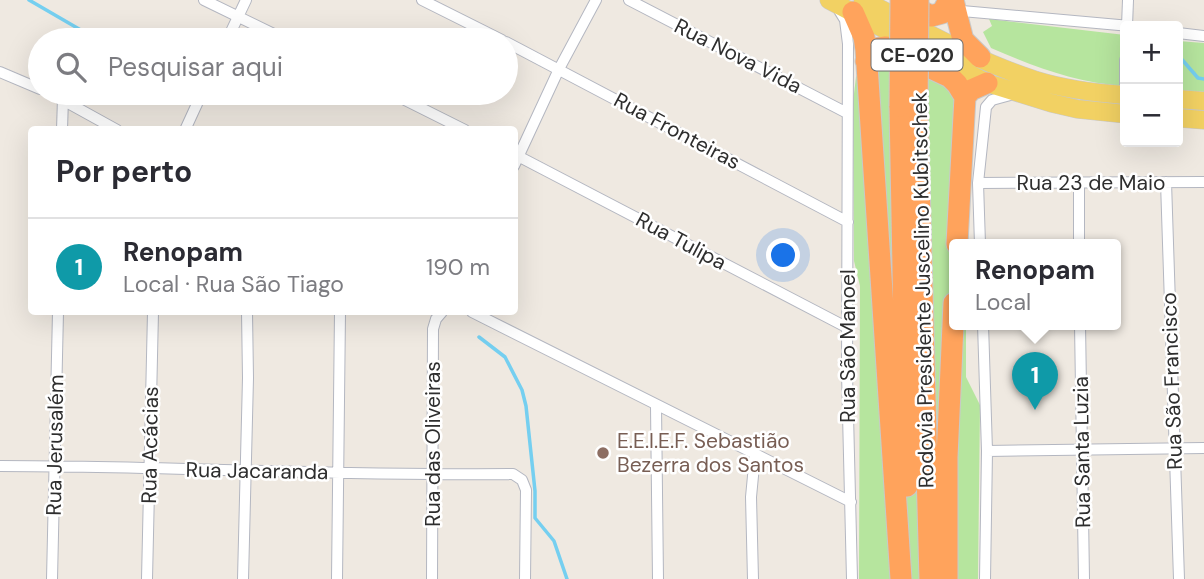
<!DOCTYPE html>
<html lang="pt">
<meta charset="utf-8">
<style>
body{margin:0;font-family:"DM Sans",sans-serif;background:#f2f2f3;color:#2b2b33}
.controls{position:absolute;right:21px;top:21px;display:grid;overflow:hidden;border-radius:7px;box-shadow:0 7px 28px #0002}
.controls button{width:63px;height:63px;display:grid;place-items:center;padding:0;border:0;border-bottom:2px solid #e1e1e2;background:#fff;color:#2b2b33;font:35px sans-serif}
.you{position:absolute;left:784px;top:256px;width:24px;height:24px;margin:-18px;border:5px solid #fff;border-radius:50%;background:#1a73e8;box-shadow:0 0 0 10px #1a73e833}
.badge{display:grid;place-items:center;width:46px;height:46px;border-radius:50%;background:#4264fb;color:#fff;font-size:23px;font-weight:700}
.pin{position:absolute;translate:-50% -58px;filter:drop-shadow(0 2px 4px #0008)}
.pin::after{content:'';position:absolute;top:37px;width:24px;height:21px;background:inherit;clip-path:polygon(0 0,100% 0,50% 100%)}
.popup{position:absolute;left:949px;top:239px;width:172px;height:91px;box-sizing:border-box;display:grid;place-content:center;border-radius:7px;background:#fff;filter:drop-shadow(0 2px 5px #0005);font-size:23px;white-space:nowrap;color:#7c7c81}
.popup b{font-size:26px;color:#2b2b33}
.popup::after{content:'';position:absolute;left:50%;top:100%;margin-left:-14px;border:14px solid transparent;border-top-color:#fff}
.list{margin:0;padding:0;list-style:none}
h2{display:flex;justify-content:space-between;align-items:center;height:91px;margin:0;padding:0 28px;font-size:30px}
h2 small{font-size:23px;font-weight:400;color:#7c7c81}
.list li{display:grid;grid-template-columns:46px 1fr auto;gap:21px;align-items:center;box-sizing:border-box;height:98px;padding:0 28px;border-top:2px solid #e1e1e2}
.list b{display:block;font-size:26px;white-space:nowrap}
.list p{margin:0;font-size:23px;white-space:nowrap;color:#7c7c81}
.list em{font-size:23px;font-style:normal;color:#7c7c81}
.icon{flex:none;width:38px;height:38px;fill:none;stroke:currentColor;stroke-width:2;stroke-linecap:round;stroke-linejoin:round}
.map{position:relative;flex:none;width:1204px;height:579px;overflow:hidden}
.search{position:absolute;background:#fff;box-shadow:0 7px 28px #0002;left:28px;top:28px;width:490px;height:77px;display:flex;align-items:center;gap:18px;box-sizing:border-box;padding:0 24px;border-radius:38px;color:#7c7c81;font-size:26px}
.panel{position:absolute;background:#fff;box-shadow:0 7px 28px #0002;left:28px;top:126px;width:490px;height:189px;border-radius:7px}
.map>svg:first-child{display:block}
.green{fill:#b6e59e}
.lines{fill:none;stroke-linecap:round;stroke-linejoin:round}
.stream{stroke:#75cff0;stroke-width:3.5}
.street-casing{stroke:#b4b7c1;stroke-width:12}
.primary-casing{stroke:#c9c9c9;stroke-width:19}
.highway-casing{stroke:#c9c9c9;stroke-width:23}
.street{stroke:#fff;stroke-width:10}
.primary{stroke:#f2d163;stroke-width:18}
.highway{stroke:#ffa35c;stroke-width:21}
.highway-bridge-casing{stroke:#c9c9c9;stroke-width:23;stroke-linecap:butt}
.highway-bridge{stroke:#ffa35c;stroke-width:21}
.education-dot{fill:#8d6e63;stroke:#fff;stroke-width:2.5}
.labels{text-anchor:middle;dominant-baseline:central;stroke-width:5;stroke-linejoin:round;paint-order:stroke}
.shield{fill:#fff;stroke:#6d6d6d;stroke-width:2}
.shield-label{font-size:19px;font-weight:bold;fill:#2e2e2e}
.street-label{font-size:21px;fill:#2e2e2e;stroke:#fff}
.education-label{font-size:21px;fill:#785e54;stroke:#fff;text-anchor:start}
</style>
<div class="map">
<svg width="1204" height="579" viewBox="0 0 1204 579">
<rect width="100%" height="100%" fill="#efe9e1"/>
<path class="green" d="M989 19 1125 35V86C1077 83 1035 67 991 48L983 32 992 26Z
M1178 41 1204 43V92L1178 90Z
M873 49 953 87 963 130 954 244V324H966V377L980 405 978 579H859L860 286 854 261 853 102 856 77Z"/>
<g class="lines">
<path class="stream" d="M29 0 98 40
M1178 55 1198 78 1204 79
M479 337 505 357 522 390 526 406 535 491V518L554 541 567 579"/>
<g class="street-casing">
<path id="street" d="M204 0 286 40
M422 0 502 40
M629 0 847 113
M837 7 845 20 848 44 847 373 852 579
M956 7 962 11 1130 26
M1127 26 1128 0
M1178 33 1204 36
M227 40 246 0
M506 42 848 222
M0 72 40 89
M50 93 117 130
M391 93 465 130
M1125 95V60
M62 130 63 98
M185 130 202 93
M514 154 848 328
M514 166 559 69 596 0
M1166 182 1179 579
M978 183 1204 182
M1079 183V244
M980 244 978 183 986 107 992 100 1014 94
M472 312 851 502
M983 324 987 451 985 579
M1080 324 1084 579
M656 406 658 579
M987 451 1204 448
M0 466C171 466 342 476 513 474L522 480 526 490 525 579
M52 579 58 312
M147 579 153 312
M243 579 248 378 247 312
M337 579 340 312
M432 579 433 329 436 319 442 312
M753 579 751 497 755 455"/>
</g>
<g class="primary-casing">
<path id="primary" d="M829 0 987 83 1051 103 1077 109 1125 114
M863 0C919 28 975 61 1035 80 1064 89 1095 93 1125 95
M1178 99 1204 101
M1178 118 1204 120"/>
</g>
<g class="highway-casing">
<path id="highway" d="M953 0 963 40 980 57
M903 2 931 16 942 13 949 0
M853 12 864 37 866 50 901 579
M866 61 873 49 886 47 950 77 957 84 965 97 957 244
M965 97 971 90 987 83
M900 106 907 486
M917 110 930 579
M947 579V457L954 303"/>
</g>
<use href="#street" class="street"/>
<use href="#primary" class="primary"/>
<use href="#highway" class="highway"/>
<g class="highway-bridge-casing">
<path id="highway-bridge" d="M900 106 901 0
M917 110 918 0"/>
</g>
<use href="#highway-bridge" class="highway-bridge"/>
</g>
<circle class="education-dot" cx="603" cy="453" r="7"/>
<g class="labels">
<rect class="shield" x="871.5" y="39.5" width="91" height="31" rx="5"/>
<g class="shield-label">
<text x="917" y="55">CE-020</text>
</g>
<g class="street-label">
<text transform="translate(738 56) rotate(27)">Rua Nova Vida</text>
<text transform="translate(677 131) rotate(28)">Rua Fronteiras</text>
<text x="1091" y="183">Rua 23 de Maio</text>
<text transform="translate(681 241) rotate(28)">Rua Tulipa</text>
<text transform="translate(923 290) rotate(-91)">Rodovia Presidente Juscelino Kubitschek</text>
<text transform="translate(848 346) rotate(-90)">Rua São Manoel</text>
<text transform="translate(1172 381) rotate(-92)">Rua São Francisco</text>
<text transform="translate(433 444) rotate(-90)">Rua das Oliveiras</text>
<text transform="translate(55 445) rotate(-89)">Rua Jerusalém</text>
<text transform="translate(150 445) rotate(-89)">Rua Acácias</text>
<text transform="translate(1082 452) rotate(-91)">Rua Santa Luzia</text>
<text transform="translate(257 471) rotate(1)">Rua Jacaranda</text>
</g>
<g class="education-label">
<text x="617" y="441">E.E.I.E.F. Sebastião<tspan x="617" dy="24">Bezerra dos Santos</tspan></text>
</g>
</g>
</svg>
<div class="controls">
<button>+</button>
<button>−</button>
</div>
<div class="you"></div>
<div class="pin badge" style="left:1035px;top:410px;background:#0f9aa8">1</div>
<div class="popup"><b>Renopam</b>Local</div>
<div class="search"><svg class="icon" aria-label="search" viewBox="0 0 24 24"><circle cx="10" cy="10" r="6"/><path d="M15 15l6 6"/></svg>Pesquisar aqui</div>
<section class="panel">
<h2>Por perto<small></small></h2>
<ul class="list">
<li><span class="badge" style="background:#0f9aa8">1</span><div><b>Renopam</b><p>Local · Rua São Tiago</p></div><em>190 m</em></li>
</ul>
</section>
</div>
